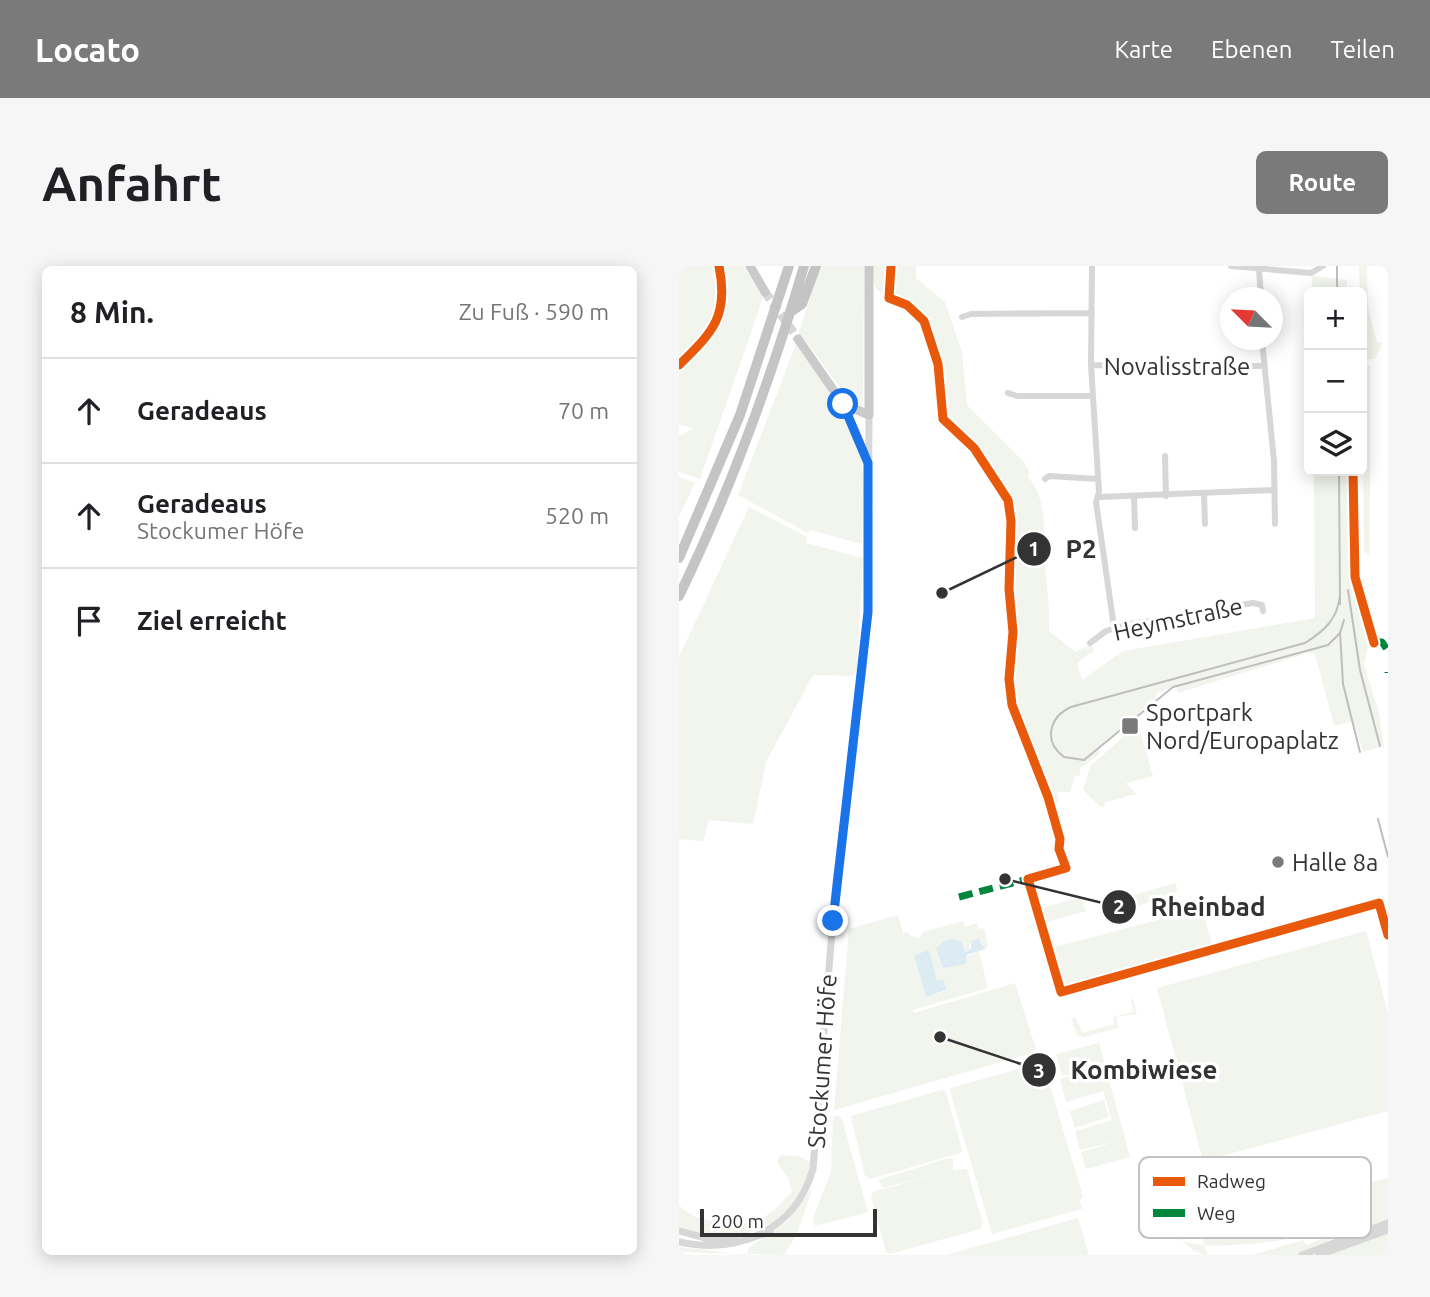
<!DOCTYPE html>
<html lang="de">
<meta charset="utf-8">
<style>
body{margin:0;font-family:Ubuntu,sans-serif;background:#f6f6f6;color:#202124}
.controls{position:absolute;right:21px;top:21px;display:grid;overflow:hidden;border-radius:10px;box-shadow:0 4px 18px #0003}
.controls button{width:63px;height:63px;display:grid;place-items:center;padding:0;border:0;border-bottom:2px solid #e0e0e0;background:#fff;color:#202124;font:35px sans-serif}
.compass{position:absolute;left:541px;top:21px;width:63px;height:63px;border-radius:50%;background:#fff;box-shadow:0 4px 18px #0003;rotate:294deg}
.scale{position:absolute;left:21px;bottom:18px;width:177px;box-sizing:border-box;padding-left:7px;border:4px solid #333;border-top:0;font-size:19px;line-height:24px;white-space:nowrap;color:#333;-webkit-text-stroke:5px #fff;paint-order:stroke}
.stop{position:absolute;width:21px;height:21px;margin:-16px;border:5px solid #1a73e8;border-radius:50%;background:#fff}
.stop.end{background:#1a73e8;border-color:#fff;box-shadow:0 2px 7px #0008}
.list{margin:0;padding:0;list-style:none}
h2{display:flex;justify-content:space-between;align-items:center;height:91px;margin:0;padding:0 28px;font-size:30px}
h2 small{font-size:23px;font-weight:400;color:#757577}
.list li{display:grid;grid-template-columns:46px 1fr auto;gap:21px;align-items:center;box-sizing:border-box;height:105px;padding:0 28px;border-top:2px solid #e0e0e0}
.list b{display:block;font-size:26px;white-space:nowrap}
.list p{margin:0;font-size:23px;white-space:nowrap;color:#757577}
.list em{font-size:23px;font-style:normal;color:#757577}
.icon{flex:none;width:38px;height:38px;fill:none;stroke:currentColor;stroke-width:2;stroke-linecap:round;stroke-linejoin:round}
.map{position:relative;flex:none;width:709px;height:989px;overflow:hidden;border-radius:10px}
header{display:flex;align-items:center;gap:42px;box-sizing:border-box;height:98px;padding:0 35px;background:#7a7a7a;color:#fff}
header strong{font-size:33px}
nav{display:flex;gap:38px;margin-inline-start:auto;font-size:24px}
.intro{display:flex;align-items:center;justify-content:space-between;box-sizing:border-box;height:168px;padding:0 42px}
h1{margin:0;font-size:49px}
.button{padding:18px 32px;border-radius:10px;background:#7a7a7a;color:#fff;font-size:24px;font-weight:700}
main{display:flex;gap:42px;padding:0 42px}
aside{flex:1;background:#fff;border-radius:10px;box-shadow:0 4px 18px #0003}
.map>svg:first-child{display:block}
.green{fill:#f1f5ed;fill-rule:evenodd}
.water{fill:#ddebf3}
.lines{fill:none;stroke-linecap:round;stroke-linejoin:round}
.primary-tunnel{stroke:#d6d6d6;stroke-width:9;stroke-dasharray:9 4.5;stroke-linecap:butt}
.minor{stroke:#d7d7d7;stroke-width:6}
.tertiary{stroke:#d7d7d7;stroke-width:7}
.primary{stroke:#cacaca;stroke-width:9}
.motorway{stroke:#c4c4c4;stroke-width:10}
.tram{stroke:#bebebe;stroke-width:2}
.quiet{stroke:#00873e;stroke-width:7;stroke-dasharray:14 7;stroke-linecap:butt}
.cycleway-casing{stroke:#fff;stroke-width:13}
.cycleway{stroke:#e8590c;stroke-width:9}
.route{stroke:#1a73e8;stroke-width:9}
.poi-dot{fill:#7a7a7a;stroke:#fff;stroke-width:2.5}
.labels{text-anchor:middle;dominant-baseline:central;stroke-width:7;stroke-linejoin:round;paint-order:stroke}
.street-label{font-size:24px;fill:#333;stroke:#fff}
.poi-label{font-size:24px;fill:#333;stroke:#fff;text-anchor:start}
.key{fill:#fff;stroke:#c2c2c2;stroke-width:2}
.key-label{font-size:19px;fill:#333}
.leader{fill:none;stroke:#333;stroke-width:2.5}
.callout-dot{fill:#333;stroke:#fff;stroke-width:2.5}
.mark-label{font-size:21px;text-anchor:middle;font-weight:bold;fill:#fff}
.callout-label{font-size:26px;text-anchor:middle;font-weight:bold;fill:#333;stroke:#fff;stroke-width:7;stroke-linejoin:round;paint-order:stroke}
</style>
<header>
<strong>Locato</strong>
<nav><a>Karte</a><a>Ebenen</a><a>Teilen</a></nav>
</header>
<div class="intro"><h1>Anfahrt</h1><a class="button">Route</a></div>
<main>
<aside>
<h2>8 Min.<small>Zu Fuß · 590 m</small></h2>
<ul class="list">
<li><svg class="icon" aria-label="ahead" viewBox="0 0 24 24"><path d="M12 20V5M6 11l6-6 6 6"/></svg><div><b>Geradeaus</b></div><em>70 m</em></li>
<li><svg class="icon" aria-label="ahead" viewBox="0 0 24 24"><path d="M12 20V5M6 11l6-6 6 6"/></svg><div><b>Geradeaus</b><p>Stockumer Höfe</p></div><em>520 m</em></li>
<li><svg class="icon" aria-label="arrive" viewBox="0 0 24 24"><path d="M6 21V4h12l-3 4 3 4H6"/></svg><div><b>Ziel erreicht</b></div></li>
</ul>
</aside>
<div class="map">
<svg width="709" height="989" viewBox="0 0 709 989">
<rect width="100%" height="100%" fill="#fff"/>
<path class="green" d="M0 0H38C48 49 33 64 0 97Z
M43 0H65L84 32 21 213 0 206V170L15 163 0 158V101C34 69 53 49 43 0Z
M142 0H185L184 144 173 138 120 66Z
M194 0H237V12L266 36 283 86 288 139 345 196 350 205 349 211C371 238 363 268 366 300 368 321 371 343 370 365L396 386 411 379 416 384 398 397 403 414 444 385 636 352 635 205H670L671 310 689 380 685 398 700 447 705 480 684 486 674 455 655 460 636 387H629L499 427 497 420 478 427 476 433 420 482 421 488 401 502V510L396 509 391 526H378L380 536 376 538 335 432 333 406 338 354 333 310 336 264 333 238 324 218 297 179 270 152 262 93 251 58 234 39 211 29V24L208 30C193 24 194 14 194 0Z
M680 0H688L689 42 698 76H704L696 93 683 94Z
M633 10 668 14V26H633Z
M117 78C135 104 158 131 172 159 190 195 183 239 183 278L131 264 129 267 59 229Z
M683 100H691V290L685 286Z
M0 211 16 217 0 250Z
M70 241 128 271 127 277 184 292 178 404 173 410 134 409 87 496 74 558 30 554 24 575 0 573V391Z
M459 458 474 510 447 517 457 528 427 536 423 542 404 524 411 500Z
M497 617 498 625 492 630 433 647 427 645 426 637Z
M402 631 407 645 367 656 363 642Z
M523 642 534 684 398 720H387L380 714 373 682Z
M219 649 224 667 229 666 230 669 241 672 244 666 284 655 286 661 298 657 299 663 305 662 309 679 305 685 302 674 290 678 291 684 285 685 264 702C278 698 286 690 300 686L309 722 234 744 235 747 336 717 357 783 354 787 155 844 170 663ZM250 684 258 715 267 725 247 731 235 689Z
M687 665 709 747V845L524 895 478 722Z
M452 733H454L458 748 437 751 440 762 404 771 398 769 392 752 396 751 404 767 435 758 434 751 454 746Z
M420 777 451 891 407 903 402 886 439 875 401 884 396 865 433 854 424 825 387 836 381 813 420 800 383 810 377 788Z
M364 796 404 931 401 935 403 943 313 968 271 825 272 822Z
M263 824 267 826 283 884 281 887 191 913 186 910 172 850Z
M425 834 430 851 396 862 391 845Z
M159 849 163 853 189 946 136 960 134 952 152 906 154 850Z
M101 889 119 890 131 896C131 909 125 921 118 932 89 975 46 973 0 964V939C13 955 54 962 74 956 88 952 104 937 113 925L110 914 98 896Z
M270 892 274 893V904L288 903 304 958 301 963 211 988 207 986 192 931 194 926 266 906 204 922 199 914Z
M616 894 618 902C660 923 629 942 636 967 604 976 510 989 495 969 490 953 502 942 498 927ZM611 907C637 911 644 946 623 962L626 958 624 950 619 951 609 917 614 915ZM512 932 528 988V989C499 985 488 950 512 932Z
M709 912V954L619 989H574L624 974 628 979 647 971 645 952 652 950 647 928Z
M134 921 118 968 105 989 0 986V981L67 989 71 981 108 956Z
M399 952 410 989H267Z
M709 968V989H649Z"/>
<path class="water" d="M276 673 283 676 286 686 292 683V675L300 673 306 683 288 689 287 698 264 702 257 682 265 675Z
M250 684 258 714H265L267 724 247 731 235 689Z"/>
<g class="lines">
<path class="primary-tunnel" d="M86 26 119 73"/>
<path class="minor" d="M413 0 412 99 420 226 417 236 435 361
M552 0 632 7 644 0
M580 2 582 32
M283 51 292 48 412 47
M583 74 595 195 596 258
M412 99 585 100
M329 127 338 130H414
M486 190 487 230
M366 213 370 210 419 213
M525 228 526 258
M420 231 595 224
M455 231 456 262
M411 377 427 365 446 359 574 337 583 339 584 345"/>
<path class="tertiary" d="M0 965 30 973 63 975
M63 975 91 966
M0 976C61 989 117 963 134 903L157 615 183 412 189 346 190 149
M623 989 709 957
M640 989 709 964"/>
<path class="primary" d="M71 0 86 26
M119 73 164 138 189 197
M164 138 190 149V0"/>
<path class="motorway" d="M113 45 123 38 137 0
M0 292 61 149 110 0
M0 330C52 223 92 113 125 0"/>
<path class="tram" d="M658 0V26
M660 205 661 338
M669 324 681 404 701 480
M661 330C658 354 645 365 626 377L392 441C370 451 364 476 385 491L405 494 494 421 649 379 661 367 665 354
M661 366 664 418 681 486
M699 553 709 591"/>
<path class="quiet" d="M697 376H703L709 385
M709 406V407
M280 631 349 613"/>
<g class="cycleway-casing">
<path id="cycleway" d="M212 0 210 32 228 39 245 55 259 98 264 153 295 182 329 234 332 255 330 323 334 366 330 413 333 439 369 531 381 573 380 583 387 602 349 613 382 726 700 637 709 669
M0 99C34 66 50 50 40 0
M674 205 676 311 695 377"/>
</g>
<use href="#cycleway" class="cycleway"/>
</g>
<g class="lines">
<path class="route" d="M154 655 189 346V197L164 138"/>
</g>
<g class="poi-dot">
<rect x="442" y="451" width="18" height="18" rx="3.5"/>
<circle cx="599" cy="596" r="7"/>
</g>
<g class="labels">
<g class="street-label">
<text x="498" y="100">Novalisstraße</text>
<text transform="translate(499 353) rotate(-12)">Heymstraße</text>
<text transform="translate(143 795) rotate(-86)">Stockumer Höfe</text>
</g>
<g class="poi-label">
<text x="467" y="446">Sportpark<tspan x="467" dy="28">Nord/Europaplatz</tspan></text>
<text x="613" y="596">Halle 8a</text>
</g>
</g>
<rect x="460" y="891" width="232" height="81" rx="10" class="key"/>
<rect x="474" y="911" width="32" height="9" fill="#e8590c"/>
<rect x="474" y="943" width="32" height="8" fill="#00873e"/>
<g class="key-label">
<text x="518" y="922">Radweg</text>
<text x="518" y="954">Weg</text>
</g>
<path class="leader" d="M263 327L355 283M326 613L440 641M261 771L360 804"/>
<g class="callout-dot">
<circle cx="263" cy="327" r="7"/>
<circle cx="326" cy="613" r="7"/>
<circle cx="261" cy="771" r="7"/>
<circle cx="355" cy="283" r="18"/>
<circle cx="440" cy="641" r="18"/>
<circle cx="360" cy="804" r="18"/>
</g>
<g class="mark-label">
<text x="355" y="290">1</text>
<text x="440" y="648">2</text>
<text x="360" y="812">3</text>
</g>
<g class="callout-label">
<text x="402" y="292">P2</text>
<text x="529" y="650">Rheinbad</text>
<text x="465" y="813">Kombiwiese</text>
</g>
</svg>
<div class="controls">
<button>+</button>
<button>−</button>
<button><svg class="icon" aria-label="layers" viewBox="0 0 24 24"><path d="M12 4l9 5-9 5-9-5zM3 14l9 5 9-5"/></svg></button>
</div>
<svg class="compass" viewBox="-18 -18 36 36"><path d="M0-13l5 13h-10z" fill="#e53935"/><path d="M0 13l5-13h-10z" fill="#757577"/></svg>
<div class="scale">200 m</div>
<div class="stop" style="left:164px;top:138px"></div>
<div class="stop end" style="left:154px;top:655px"></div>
</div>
</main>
